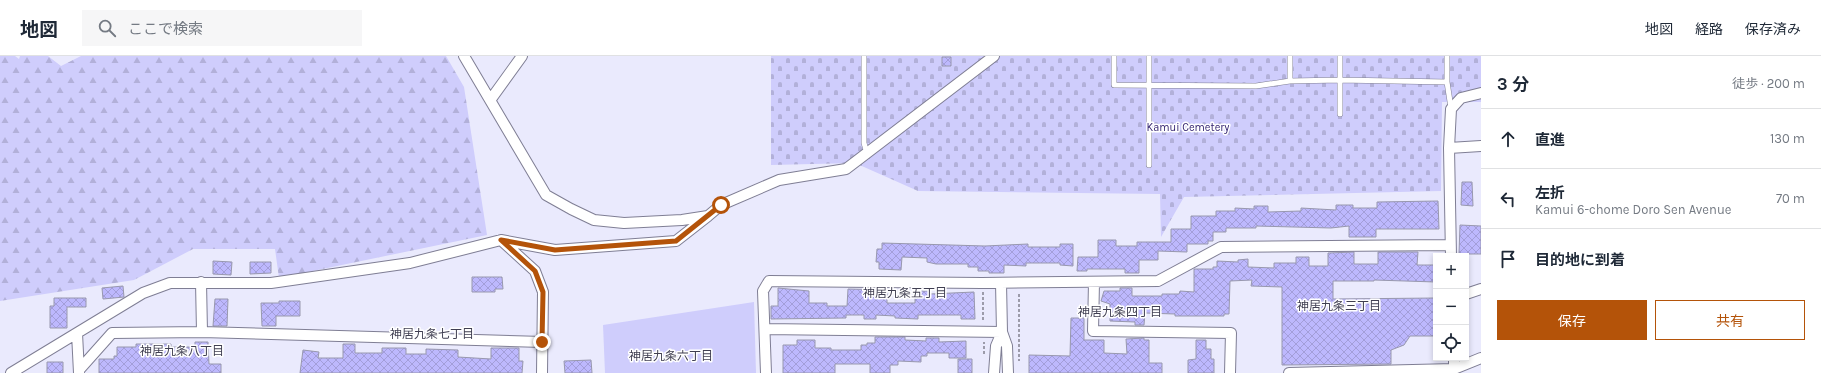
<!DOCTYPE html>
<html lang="ja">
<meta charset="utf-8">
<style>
body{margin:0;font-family:Karla,"Noto Sans JP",sans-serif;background:#f6f6f7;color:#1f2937}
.controls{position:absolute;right:12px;bottom:12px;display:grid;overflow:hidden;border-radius:0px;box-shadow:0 2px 6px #0003}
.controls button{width:36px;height:36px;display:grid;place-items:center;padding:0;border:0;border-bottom:1px solid #e0e1e3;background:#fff;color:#1f2937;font:20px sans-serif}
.stop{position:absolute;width:12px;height:12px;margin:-9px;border:3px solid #b45309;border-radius:50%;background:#fff}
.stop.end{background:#b45309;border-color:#fff;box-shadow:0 1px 4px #0008}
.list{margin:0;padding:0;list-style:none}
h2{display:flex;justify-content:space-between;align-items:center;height:52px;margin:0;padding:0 16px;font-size:17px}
h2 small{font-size:13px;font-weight:400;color:#747a83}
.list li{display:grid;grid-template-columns:26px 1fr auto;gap:12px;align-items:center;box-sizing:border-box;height:60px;padding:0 16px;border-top:1px solid #e0e1e3}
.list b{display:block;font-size:15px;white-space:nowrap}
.list p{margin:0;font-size:13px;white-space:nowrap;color:#747a83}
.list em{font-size:13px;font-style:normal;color:#747a83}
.actions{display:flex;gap:8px;padding:12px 16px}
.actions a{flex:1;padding:9px 0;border:1px solid #b45309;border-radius:0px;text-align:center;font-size:14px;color:#b45309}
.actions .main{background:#b45309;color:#fff}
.icon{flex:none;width:22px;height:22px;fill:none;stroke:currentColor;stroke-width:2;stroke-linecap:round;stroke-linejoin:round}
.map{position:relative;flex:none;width:1481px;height:317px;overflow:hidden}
header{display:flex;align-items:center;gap:24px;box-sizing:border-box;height:56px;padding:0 20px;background:#fff;border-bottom:1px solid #e0e1e3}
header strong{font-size:19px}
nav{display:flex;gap:22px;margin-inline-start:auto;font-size:14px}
.search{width:280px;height:36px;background:#f6f6f7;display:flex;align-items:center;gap:10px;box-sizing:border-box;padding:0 14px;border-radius:0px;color:#747a83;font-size:15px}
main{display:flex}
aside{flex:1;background:#fff}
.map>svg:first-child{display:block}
.forest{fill:url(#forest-firs)}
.cemetery{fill:url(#cemetery-stones)}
.park{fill:#cfcdfc}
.building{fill:url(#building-cross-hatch);stroke:#9898ae}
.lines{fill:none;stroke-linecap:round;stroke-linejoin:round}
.service-casing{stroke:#7f7e94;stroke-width:6}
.minor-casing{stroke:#7f7e94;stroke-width:12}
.path{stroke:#9c9baa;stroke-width:2;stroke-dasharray:3 2;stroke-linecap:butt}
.service{stroke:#fff;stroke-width:5}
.minor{stroke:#fff;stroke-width:10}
.route{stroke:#b45309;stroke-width:5}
.labels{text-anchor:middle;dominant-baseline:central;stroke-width:3;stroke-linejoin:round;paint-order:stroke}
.park-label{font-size:11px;fill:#342471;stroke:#fff}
.neighbourhood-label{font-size:12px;fill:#403f52;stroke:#fff}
</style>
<header>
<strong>地図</strong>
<div class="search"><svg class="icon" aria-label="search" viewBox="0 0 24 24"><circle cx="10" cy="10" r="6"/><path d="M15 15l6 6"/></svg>ここで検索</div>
<nav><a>地図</a><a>経路</a><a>保存済み</a></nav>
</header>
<main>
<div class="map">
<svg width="1481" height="317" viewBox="0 0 1481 317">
<defs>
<pattern id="forest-firs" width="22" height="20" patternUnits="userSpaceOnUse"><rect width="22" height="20" fill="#cfcdfc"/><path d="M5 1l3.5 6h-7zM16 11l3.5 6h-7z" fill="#b2b0d9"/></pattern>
<pattern id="cemetery-stones" width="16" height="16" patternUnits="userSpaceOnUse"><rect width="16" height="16" fill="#cfcdfc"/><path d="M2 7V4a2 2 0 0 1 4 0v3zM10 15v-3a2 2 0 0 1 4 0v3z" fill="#b2b0d9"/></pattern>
<pattern id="building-cross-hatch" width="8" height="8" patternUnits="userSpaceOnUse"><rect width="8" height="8" fill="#bdb8fd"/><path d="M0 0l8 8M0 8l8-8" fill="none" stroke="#a39ed9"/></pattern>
</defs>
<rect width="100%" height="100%" fill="#eaeafd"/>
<path class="forest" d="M0 0H15L19 3 20 0H48L61 10 81 0H446L464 31 487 179 279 222 275 193H193L134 224 0 245Z"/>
<path class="cemetery" d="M771 0H1481V46H1442L1441 135 1184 141 1161 181 1160 138 918 135 855 107 771 109Z"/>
<path class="park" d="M754 246 756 317H605L603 269Z"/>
<path class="building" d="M942 1H951V10H942Z
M1462 126H1472L1473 150 1461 149Z
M1438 145 1439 173H1376V181H1349V170L1331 172 1256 170V172H1226V176H1213V185H1208V188H1187V196L1158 195V204H1139V217H1125V213H1087V215H1077L1078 201H1098V184H1116V190H1137V186H1171V173H1191V160H1216V155H1235V152L1254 153V150H1268V156L1301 155V152L1336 154V149H1353V152H1377V146Z
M1460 169 1481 170V198H1459Z
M882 187 985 190 1028 188V191H1060V188H1073V210L1060 209V207H1026V210L1004 209V217H989V215H978V211H968V208H936L927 206V202L902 201 901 214 879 213V206H876L877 193H882Z
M1354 196V208H1378V196H1418L1417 209H1436V226L1374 224V225H1333V243L1436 242V280H1410L1404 289 1391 294V308L1282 309V231L1251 230 1252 224 1230 225 1229 258H1224V260H1175V258L1145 257 1144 269H1135V266L1110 265V248L1101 245 1104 235H1120V232H1132V240H1162V238H1179L1180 235 1194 236V213H1213V211H1217V205L1238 206V204L1248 203V211L1274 212V207H1296V201H1309V210H1328V197Z
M213 205 232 206 231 219 213 218Z
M250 206H271V217L250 218Z
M472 221H502L503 233H495V236H472Z
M123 230 124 241 103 243 102 232Z
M778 232 809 235V247H827V250H847L848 233 887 234V247H915V235H930V238L974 236 975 263H961V259H918V263L895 262V260L876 259V263H864V259H846V262L771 263V250H778Z
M54 242H86V251H67V272H50V250H54Z
M215 243H228L227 270H213Z
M279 245H300V260H276V270H262L261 247H279Z
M1071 262H1084V284H1104V297L1127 298 1126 283 1144 282V284H1149V307H1162V317H1029V299L1070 300Z
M875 281H905V284L926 285V282H939V286L966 285V302H949V297H927V300H921V306L898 305V309H890V317H870V308H835V317H783V289H797V284H815V292H831V294H861V289H867V287H875Z
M1196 284H1206V293H1211V303H1214V317H1188V304L1196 303Z
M195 286H208L209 308H221V317H99V303H114V300H117V291H136V288H171V291H195Z
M343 288H355V297H382V292H406V298H426V293L458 294V301L491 303V292H519V305H523L522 317H300L303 294 319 296 318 302H343Z
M958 303H972V317H958Z
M591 304 592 317H565L564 305Z
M47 306H63V317H47Z"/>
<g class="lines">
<g class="service-casing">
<path id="service" d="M864 0V87L867 97
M1114 0V29L1256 30 1290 25 1340 24 1447 26
M1149 0V109
M1340 0V58
M1447 0V26L1451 52
M1290 25V0"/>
</g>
<g class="minor-casing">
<path id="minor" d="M464 0 546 139 571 153 594 164 624 167 682 164 708 160 721 149 779 124 846 113 994 0
M491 43 522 0
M1449 92 1481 90
M501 184 535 215 543 236 542 317
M1451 200 1449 92 1451 53 1461 42 1481 37
M201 226 202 276
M1094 226 1093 275 1231 277 1230 317
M1001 227 1002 276 1007 290 1008 317
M1466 238 1481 233
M765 273 1002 276
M77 277 79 317
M1454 302V317
M79 314 112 277 202 276 543 286
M11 317 143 237 170 227H271L410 207 501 184 555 194 676 185 708 160
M766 317 763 235 769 225 982 227 1158 225 1221 191 1450 189
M994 317 996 290 1002 276
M1289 317 1454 313 1481 302"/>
</g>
<path class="path" d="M983 236V266
M1019 238V305
M984 298V286"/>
<use href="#service" class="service"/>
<use href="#minor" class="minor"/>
</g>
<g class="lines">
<path class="route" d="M542 286 543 236 535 215 501 184 555 194 676 185 721 149"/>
</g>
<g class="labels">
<g class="park-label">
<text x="1188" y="71">Kamui Cemetery</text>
</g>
<g class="neighbourhood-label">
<text x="905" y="237">神居九条五丁目</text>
<text x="1339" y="250">神居九条三丁目</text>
<text x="1120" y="256">神居九条四丁目</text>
<text x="432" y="278">神居九条七丁目</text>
<text x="182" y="295">神居九条八丁目</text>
<text x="671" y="300">神居九条六丁目</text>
</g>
</g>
</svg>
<div class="controls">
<button>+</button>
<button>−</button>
<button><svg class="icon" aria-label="locate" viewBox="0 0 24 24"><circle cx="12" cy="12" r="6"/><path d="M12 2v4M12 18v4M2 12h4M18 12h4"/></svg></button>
</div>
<div class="stop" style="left:721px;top:149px"></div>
<div class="stop end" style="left:542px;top:286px"></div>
</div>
<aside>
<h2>3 分<small>徒歩 · 200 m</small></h2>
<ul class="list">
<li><svg class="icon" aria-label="ahead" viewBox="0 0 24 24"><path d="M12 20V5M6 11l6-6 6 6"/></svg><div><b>直進</b></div><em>130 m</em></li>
<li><svg class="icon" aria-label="left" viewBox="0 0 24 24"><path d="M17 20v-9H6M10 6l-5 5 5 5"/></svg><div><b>左折</b><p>Kamui 6-chome Doro Sen Avenue</p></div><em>70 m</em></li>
<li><svg class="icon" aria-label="arrive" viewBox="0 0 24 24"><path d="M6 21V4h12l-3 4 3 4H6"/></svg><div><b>目的地に到着</b></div></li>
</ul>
<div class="actions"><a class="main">保存</a><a>共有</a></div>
</aside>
</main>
